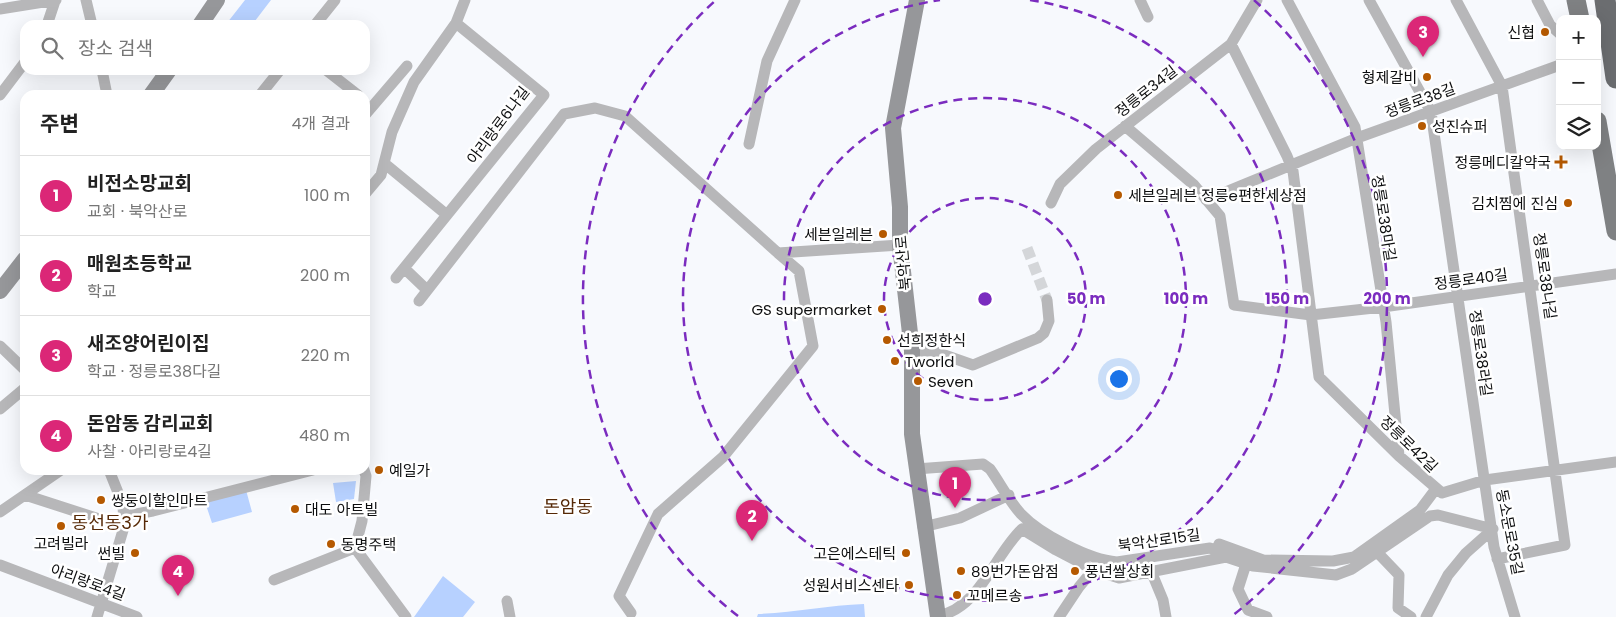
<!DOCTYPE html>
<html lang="ko">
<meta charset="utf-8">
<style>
body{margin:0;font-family:Poppins,"Noto Sans KR",sans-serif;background:#f6f6f6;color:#222}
.controls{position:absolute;right:15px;top:15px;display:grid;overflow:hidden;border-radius:10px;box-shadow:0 5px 20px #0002}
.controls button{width:45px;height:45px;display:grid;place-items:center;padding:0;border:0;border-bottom:1px solid #e0e0e0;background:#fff;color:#222;font:25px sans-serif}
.you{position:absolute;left:1118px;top:378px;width:18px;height:18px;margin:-12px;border:4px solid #fff;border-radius:50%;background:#1a73e8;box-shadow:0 0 0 8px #1a73e833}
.badge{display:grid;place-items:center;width:32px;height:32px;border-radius:50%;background:#db2777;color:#fff;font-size:16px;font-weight:700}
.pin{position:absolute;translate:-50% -41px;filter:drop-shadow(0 1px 2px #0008)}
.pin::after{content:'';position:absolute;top:26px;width:18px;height:15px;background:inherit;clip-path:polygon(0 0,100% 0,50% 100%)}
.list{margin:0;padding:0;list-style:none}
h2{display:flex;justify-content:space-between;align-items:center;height:65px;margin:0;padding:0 20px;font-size:21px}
h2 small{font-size:16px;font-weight:400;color:#767676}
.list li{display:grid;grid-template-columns:32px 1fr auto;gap:15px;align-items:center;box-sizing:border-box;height:80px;padding:0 20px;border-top:1px solid #e0e0e0}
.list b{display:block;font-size:19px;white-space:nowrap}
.list p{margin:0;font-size:16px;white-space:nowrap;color:#767676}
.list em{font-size:16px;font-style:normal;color:#767676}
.icon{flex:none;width:28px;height:28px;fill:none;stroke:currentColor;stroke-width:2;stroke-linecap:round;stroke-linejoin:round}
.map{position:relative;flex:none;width:1616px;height:617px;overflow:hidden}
.search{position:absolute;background:#fff;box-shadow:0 5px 20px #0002;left:20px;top:20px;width:350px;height:55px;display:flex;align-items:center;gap:12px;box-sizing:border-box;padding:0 18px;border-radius:15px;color:#767676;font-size:19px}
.panel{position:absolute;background:#fff;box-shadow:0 5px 20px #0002;left:20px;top:90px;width:350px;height:385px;border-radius:15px}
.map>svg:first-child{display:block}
.green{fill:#b7d1ff}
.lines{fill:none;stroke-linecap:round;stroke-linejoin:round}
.street-tunnel{stroke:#d4d6d9;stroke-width:11;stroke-dasharray:11 5.5;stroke-linecap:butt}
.street{stroke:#b7b7b9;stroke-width:11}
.secondary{stroke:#96979a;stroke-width:16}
.primary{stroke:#7f8183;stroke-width:19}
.highway{stroke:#6b6d70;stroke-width:21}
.ring{fill:none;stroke:#7b2cbf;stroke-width:2.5;stroke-dasharray:9 6}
.poi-dot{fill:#b55901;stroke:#fff;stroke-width:2}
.labels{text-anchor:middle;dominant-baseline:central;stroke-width:5;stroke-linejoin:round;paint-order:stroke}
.poi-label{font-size:15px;fill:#0d0e0f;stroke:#fff;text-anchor:start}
.street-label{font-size:15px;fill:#0d0e0f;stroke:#fff}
.quarter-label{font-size:18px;fill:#562906;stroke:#fff}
.centre{fill:#7b2cbf;stroke:#fff;stroke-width:2.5}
.ring-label{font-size:15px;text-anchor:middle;font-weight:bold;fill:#7b2cbf;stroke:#fff;stroke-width:5;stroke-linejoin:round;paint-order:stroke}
</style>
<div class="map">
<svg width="1616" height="617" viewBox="0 0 1616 617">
<rect width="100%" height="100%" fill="#f7f9fd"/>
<path class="green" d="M245 0H271L252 25H229L227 23Z
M356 481 354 499 336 502 333 483Z
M246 490 252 512 212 523 204 499Z
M443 576 475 602 463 617H414Z
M864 604 865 617H757L758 614C794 613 828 605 864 604Z"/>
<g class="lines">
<path class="street-tunnel" d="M1027 248 1047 300"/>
<path class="street" d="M86 0 92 25
M1140 0 1148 17
M1287 0 1355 127 1386 322 1399 456
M1369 0 1431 112 1494 547 1515 617
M1456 0 1502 86 1565 545 1497 559
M1537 0 1550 25 1560 34
M0 9 56 0
M47 25 55 1
M315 25 335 0
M1231 44 1287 156 1293 171 1319 377 1399 456 1442 493 1485 480 1616 462
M102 70 107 95
M326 70 358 95
M0 95 25 62
M260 95 280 70
M365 115 407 66
M1125 126 1194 185 1220 216 1234 305 1311 315 1383 307 1616 274
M749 144 767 61 795 0
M384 163 447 215
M365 194 381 175 392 132 414 82 456 23 465 0
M1206 200 1357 138 1560 65
M1051 203 1060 184 1096 149 1231 44 1257 0
M404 268 427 290
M396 278 544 95 456 23
M419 301 564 114 595 108 625 116 778 253 900 245
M0 346 25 370
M912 351H933L973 365 1038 338 1044 333 1049 321 1047 300
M0 409 25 388
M916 469 983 464 990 469C1000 483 1009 501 1021 514 1040 534 1089 560 1117 562L1210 548 1229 557
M364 470 366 476 362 521 355 548 406 617
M25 495 124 527
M0 512 61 470
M124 516 153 511 313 470
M923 527 960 518 1009 495
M1219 544 1263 560 1333 561 1354 557 1420 510 1435 490
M1377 552 1399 575 1398 608 1411 617
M1246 564 1238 589 1248 610 1267 617
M0 565 137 617
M1151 571 1163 600 1166 617
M274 580 355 548
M507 601 510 617
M631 613 619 596 658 514 723 457 813 346 799 271 778 253
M938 616C980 608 994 555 1022 529L1056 550 1094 570 1119 578 1226 557 1253 566 1336 575 1352 569 1430 516 1438 515 1493 529
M97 617 124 527 123 505 109 470
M1059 617 1079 587 1098 564
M1426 617 1448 575 1466 553 1493 529"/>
<path class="secondary" d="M917 0 893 128 900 207V245L912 351V434L938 617
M200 25 217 0
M151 95 169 70
M0 291 25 259"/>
<path class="primary" d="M1576 0 1580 19
M1597 121 1616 231"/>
<path class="highway" d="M1605 0 1616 78"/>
</g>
<g class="ring">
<circle cx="985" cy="299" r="101"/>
<circle cx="985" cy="299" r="201"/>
<path d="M1030 0A302 302 0 1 1 940 0"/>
<path d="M738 616A402 402 0 0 1 716 0M1254 0A402 402 0 0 1 1232 616"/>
</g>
<g class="poi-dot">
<circle cx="1545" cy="32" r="5"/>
<circle cx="1427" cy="77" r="5"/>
<circle cx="1422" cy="126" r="5"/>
<path d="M1558.5 154.5h5v5h5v5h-5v5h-5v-5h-5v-5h5z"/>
<circle cx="1118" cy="195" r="5"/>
<circle cx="1568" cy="203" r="5"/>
<circle cx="883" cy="234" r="5"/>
<circle cx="882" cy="309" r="5"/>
<circle cx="887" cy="340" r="5"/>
<circle cx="895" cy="361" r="5"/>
<circle cx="918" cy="381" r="5"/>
<circle cx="379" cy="470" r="5"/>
<circle cx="101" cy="500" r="5"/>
<circle cx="295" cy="509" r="5"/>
<circle cx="61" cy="526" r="5"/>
<circle cx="331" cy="544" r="5"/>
<circle cx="135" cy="553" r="5"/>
<circle cx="906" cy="553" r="5"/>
<circle cx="961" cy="571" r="5"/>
<circle cx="1075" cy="571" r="5"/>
<circle cx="909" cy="585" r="5"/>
<circle cx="957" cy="595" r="5"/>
</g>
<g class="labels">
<g class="poi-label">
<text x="1535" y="32" text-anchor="end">신협</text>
<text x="1417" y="77" text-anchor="end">형제갈비</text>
<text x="1432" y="126">성진슈퍼</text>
<text x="1551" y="162" text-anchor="end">정릉메디칼약국</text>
<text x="1128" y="195">세븐일레븐 정릉e편한세상점</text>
<text x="1558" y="203" text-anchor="end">김치찜에 진심</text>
<text x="873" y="234" text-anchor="end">세븐일레븐</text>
<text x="872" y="309" text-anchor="end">GS supermarket</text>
<text x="897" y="340">선희정한식</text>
<text x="905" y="361">Tworld</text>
<text x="928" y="381">Seven</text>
<text x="389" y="470">예일가</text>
<text x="111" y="500">쌍둥이할인마트</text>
<text x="305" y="509">대도 아트빌</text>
<text x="61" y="543" text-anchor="middle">고려빌라</text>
<text x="341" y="544">동명주택</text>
<text x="125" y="553" text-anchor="end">썬빌</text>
<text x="896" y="553" text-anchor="end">고은에스테틱</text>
<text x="971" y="571">89번가돈암점</text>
<text x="1085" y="571">풍년쌀상회</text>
<text x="899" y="585" text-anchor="end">성원서비스센타</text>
<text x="967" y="595">꼬메르송</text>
</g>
<g class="street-label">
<text transform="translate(1146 91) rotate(-38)">정릉로34길</text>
<text transform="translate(1420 100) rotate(-20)">정릉로38길</text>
<text transform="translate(498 125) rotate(-53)">아리랑로6나길</text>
<text transform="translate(1384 218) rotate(81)">정릉로38마길</text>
<text transform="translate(903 263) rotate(-95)">북악산로</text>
<text transform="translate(1545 276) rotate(82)">정릉로38나길</text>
<text transform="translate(1471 279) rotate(-8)">정릉로40길</text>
<text transform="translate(1481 353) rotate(82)">정릉로38라길</text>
<text transform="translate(1409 444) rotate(44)">정릉로42길</text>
<text transform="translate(1510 532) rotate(79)">동소문로35길</text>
<text transform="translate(1159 540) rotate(-8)">북악산로15길</text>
<text transform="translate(88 582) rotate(20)">아리랑로4길</text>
</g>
<g class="quarter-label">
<text x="568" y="506">돈암동</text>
<text x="110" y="522">동선동3가</text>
</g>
</g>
<circle cx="985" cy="299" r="8" class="centre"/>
<g class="ring-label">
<text x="1086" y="304">50 m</text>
<text x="1186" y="304">100 m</text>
<text x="1287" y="304">150 m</text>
<text x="1387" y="304">200 m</text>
</g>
</svg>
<div class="controls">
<button>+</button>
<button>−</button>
<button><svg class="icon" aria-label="layers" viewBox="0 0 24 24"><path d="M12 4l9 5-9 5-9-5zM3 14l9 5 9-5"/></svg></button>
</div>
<div class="you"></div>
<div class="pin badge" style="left:955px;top:508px">1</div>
<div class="pin badge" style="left:752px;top:541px">2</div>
<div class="pin badge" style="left:1423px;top:57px">3</div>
<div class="pin badge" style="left:178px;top:596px">4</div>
<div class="search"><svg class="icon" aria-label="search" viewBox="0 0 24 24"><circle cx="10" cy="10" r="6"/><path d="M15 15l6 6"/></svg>장소 검색</div>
<section class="panel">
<h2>주변<small>4개 결과</small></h2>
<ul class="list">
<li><span class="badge">1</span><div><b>비전소망교회</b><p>교회 · 북악산로</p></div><em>100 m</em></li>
<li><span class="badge">2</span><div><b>매원초등학교</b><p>학교</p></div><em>200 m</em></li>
<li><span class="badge">3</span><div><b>새조양어린이집</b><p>학교 · 정릉로38다길</p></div><em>220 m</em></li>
<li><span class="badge">4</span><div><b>돈암동 감리교회</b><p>사찰 · 아리랑로4길</p></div><em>480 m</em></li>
</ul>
</section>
</div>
